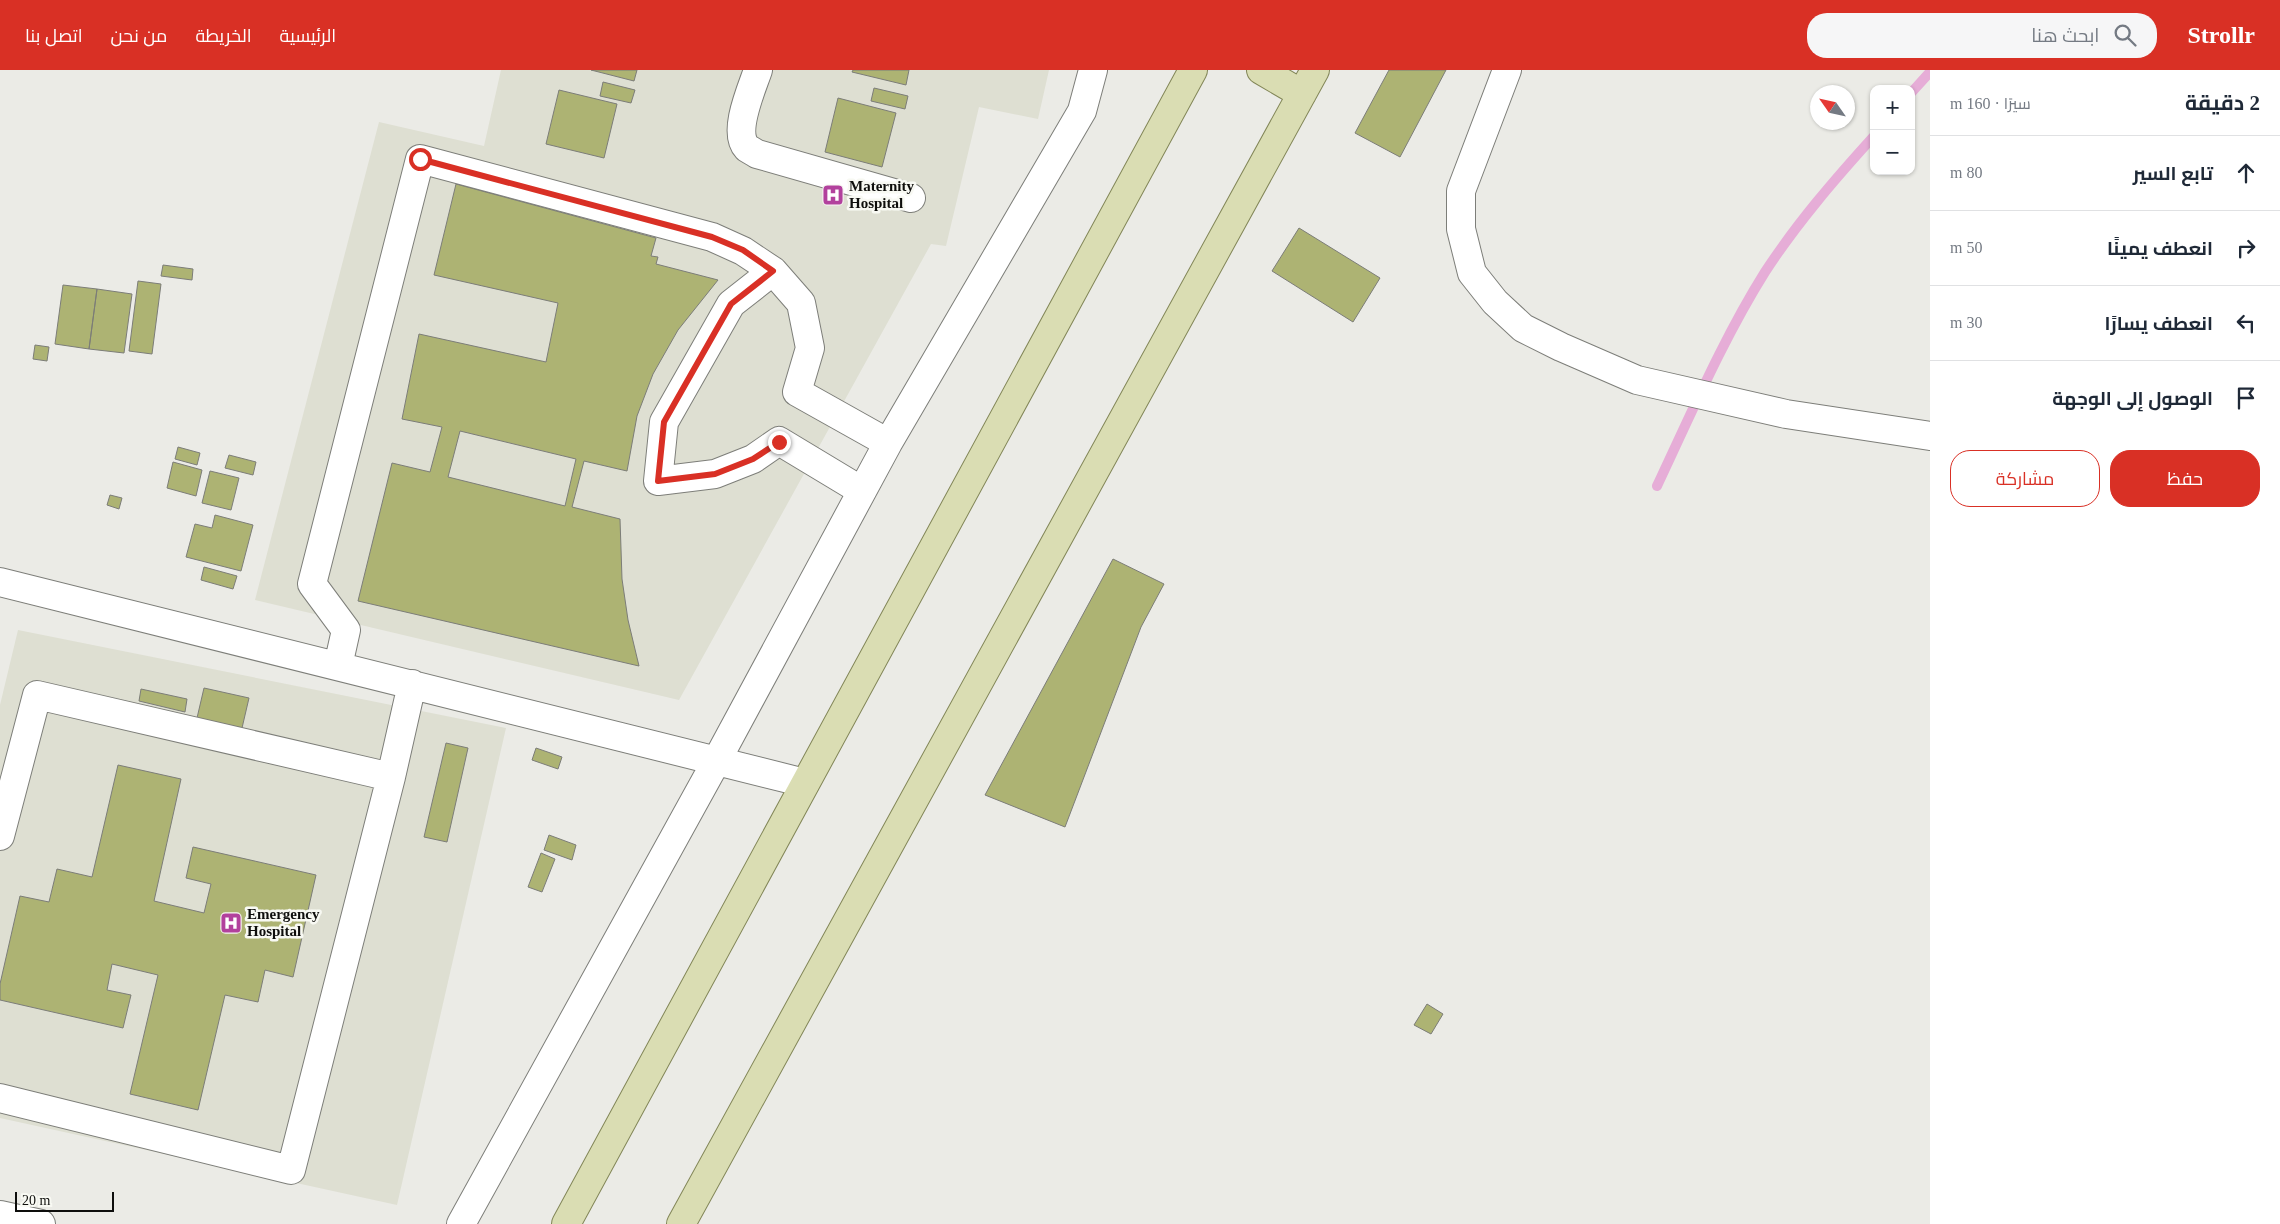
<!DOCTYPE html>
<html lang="ar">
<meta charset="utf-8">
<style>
body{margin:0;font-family:"Times New Roman",Cairo,serif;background:#f6f6f7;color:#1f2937;direction:rtl}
.controls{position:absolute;right:15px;top:15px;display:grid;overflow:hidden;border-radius:10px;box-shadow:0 1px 4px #0004}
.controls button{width:45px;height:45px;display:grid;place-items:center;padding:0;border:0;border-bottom:1px solid #e0e1e3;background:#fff;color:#1f2937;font:25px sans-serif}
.compass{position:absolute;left:1810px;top:15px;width:45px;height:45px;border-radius:50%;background:#fff;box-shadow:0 1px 4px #0004;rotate:304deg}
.scale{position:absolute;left:15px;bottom:12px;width:99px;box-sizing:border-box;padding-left:5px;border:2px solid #0e0e0c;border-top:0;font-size:14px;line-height:18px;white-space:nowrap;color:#0e0e0c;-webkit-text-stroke:4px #f8f9f3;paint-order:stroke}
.stop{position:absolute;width:15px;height:15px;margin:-11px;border:4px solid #d93025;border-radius:50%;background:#fff}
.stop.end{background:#d93025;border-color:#fff;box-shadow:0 1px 5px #0008}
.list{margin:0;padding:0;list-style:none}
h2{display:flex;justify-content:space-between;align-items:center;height:65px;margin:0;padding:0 20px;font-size:21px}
h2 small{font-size:16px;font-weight:400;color:#747a83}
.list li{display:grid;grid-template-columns:32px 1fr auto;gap:15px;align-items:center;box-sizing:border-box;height:75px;padding:0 20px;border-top:1px solid #e0e1e3}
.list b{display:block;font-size:19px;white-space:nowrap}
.list em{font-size:16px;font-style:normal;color:#747a83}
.actions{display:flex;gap:10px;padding:15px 20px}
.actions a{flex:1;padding:11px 0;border:1px solid #d93025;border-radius:20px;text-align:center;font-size:18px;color:#d93025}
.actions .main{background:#d93025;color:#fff}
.icon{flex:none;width:28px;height:28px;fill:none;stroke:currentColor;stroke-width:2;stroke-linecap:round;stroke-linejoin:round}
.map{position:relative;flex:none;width:1930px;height:1154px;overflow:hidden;direction:ltr}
header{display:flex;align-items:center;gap:30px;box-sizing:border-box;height:70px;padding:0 25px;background:#d93025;color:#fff}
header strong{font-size:24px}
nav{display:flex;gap:28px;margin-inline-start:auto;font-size:18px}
.search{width:350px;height:45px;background:#f6f6f7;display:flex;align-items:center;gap:12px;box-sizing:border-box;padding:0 18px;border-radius:20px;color:#747a83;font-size:19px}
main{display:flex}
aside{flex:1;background:#fff}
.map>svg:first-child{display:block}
.built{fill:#dedfd2}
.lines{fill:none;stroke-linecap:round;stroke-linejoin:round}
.stream{stroke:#e6add7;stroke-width:10}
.building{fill:#adb373;stroke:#7c7d78;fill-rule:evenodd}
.minor-casing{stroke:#7d7e79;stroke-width:30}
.major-casing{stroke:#828657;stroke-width:30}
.minor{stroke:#fff;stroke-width:28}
.major{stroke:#daddb3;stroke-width:28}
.route{stroke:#d93025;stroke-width:6}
.labels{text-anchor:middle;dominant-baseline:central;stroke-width:5;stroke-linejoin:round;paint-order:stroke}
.poi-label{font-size:15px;font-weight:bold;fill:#0e0e0c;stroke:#f8f9f3;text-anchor:start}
</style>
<header>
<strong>Strollr</strong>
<div class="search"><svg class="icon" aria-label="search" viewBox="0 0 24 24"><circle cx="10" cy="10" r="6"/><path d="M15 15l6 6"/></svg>ابحث هنا</div>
<nav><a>الرئيسية</a><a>الخريطة</a><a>من نحن</a><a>اتصل بنا</a></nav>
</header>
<main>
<aside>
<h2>2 دقيقة<small>سيرًا · 160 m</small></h2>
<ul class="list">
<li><svg class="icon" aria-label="ahead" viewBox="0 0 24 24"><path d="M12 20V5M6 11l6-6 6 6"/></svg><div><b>تابع السير</b></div><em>80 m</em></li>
<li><svg class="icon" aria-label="right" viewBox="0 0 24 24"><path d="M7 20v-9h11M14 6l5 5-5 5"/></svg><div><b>انعطف يمينًا</b></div><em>50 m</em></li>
<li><svg class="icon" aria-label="left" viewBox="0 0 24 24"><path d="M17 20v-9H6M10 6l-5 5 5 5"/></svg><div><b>انعطف يسارًا</b></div><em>30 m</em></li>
<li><svg class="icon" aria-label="arrive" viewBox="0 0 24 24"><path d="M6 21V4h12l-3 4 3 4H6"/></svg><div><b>الوصول إلى الوجهة</b></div></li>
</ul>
<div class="actions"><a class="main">حفظ</a><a>مشاركة</a></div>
</aside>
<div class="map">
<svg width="1930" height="1154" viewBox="0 0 1930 1154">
<rect width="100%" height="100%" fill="#ebebe6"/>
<path class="built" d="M501 0H1049L1038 49 979 37 946 176 931 174 679 630 255 530 379 52 484 76Z
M18 560 506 658 397 1135 0 1048V635Z"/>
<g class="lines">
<path class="stream" d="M1911 23 1930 2
M1657 416C1691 344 1723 269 1765 202 1797 153 1835 109 1874 66"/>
</g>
<path class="building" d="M591 0H637L634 11Z
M853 0H909L906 15 852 2Z
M1389 0H1446L1400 87 1355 63Z
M603 12 635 20 631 33 600 26Z
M874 18 908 26 905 39 871 31Z
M559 20 617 34 604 88 546 74Z
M838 28 896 43 882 97 825 82Z
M456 114 656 168 651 186 658 187 656 194 718 210 678 260 653 304 637 346 627 401 584 391 572 437 620 449 622 509 628 550 639 596 358 531 392 393 430 402 442 357 402 349 419 264 546 292 558 233 434 205ZM460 361 576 389 565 436 448 407Z
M1299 158 1380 208 1353 252 1272 201Z
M163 195 193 199 192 210 161 206Z
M138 211 161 214 152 284 129 281Z
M63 215 97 219 89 279 55 274Z
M97 219 132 224 124 283 89 279Z
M35 275 49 277 47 291 33 289Z
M178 377 200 383 197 395 175 389Z
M229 385 256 392 253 405 225 398Z
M173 392 202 400 196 426 167 418Z
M210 401 239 408 231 440 202 433Z
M110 425 122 428 119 439 107 435Z
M215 445 253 455 241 501 186 487 195 454 212 458Z
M1113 489 1164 514 1141 557 1065 757 985 725Z
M204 497 237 506 233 519 201 510Z
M204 618 249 628 242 658 197 648Z
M141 619 187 629 185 642 139 631Z
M446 673 468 678 447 772 424 767Z
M536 678 562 687 558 699 532 690Z
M118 695 181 709 154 831 204 843 211 814 186 808 193 777 316 805 293 907 265 900 258 932 225 925 198 1040 130 1024 158 905 112 894 107 920 131 925 123 958 0 930V914L20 826 49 832 57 799 92 807Z
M549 765 576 775 572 790 544 780Z
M541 783 555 789 542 822 528 817Z
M1427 934 1443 944 1431 964 1414 955Z"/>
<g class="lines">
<g class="minor-casing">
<path id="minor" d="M758 0C752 18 732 62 747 78 750 80 754 82 757 84L911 128
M1507 0 1461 121V159L1472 203 1495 232 1523 258 1561 277 1637 310 1786 344 1930 366
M773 201 731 234 664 352 658 411 715 404 753 389 779 371 862 421
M0 512 805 713
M338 596 346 560 312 514 420 89 712 167 743 181 773 201 801 233 810 278 797 322 888 373
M0 766 37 625 391 707
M0 1028 291 1100 391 707 412 614
M0 1145 41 1154
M461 1154 717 690 888 373 1082 41 1093 0"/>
</g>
<g class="major-casing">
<path id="major" d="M1261 0 1302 24
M566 1154 1193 0
M681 1154 1315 0"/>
</g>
<use href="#minor" class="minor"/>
<use href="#major" class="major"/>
</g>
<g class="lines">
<path class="route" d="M420 89 712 167 743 180 773 201 731 234 664 352 658 411 715 404 753 389 779 372"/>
</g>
<defs>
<g id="hospital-square" transform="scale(1.125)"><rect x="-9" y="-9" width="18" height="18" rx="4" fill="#b2419d" stroke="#f8f9f3"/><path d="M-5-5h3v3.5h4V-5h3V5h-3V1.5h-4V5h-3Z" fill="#fff"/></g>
</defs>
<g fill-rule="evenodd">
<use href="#hospital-square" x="833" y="125"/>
<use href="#hospital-square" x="231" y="853"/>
</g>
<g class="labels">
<g class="poi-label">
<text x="849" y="116">Maternity<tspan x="849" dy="17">Hospital</tspan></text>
<text x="247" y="844">Emergency<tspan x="247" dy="17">Hospital</tspan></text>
</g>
</g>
</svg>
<div class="controls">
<button>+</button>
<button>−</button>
</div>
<svg class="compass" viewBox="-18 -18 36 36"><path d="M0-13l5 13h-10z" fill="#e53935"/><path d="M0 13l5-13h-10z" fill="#747a83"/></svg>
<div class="scale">20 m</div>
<div class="stop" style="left:420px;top:89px"></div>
<div class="stop end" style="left:779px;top:372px"></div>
</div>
</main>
